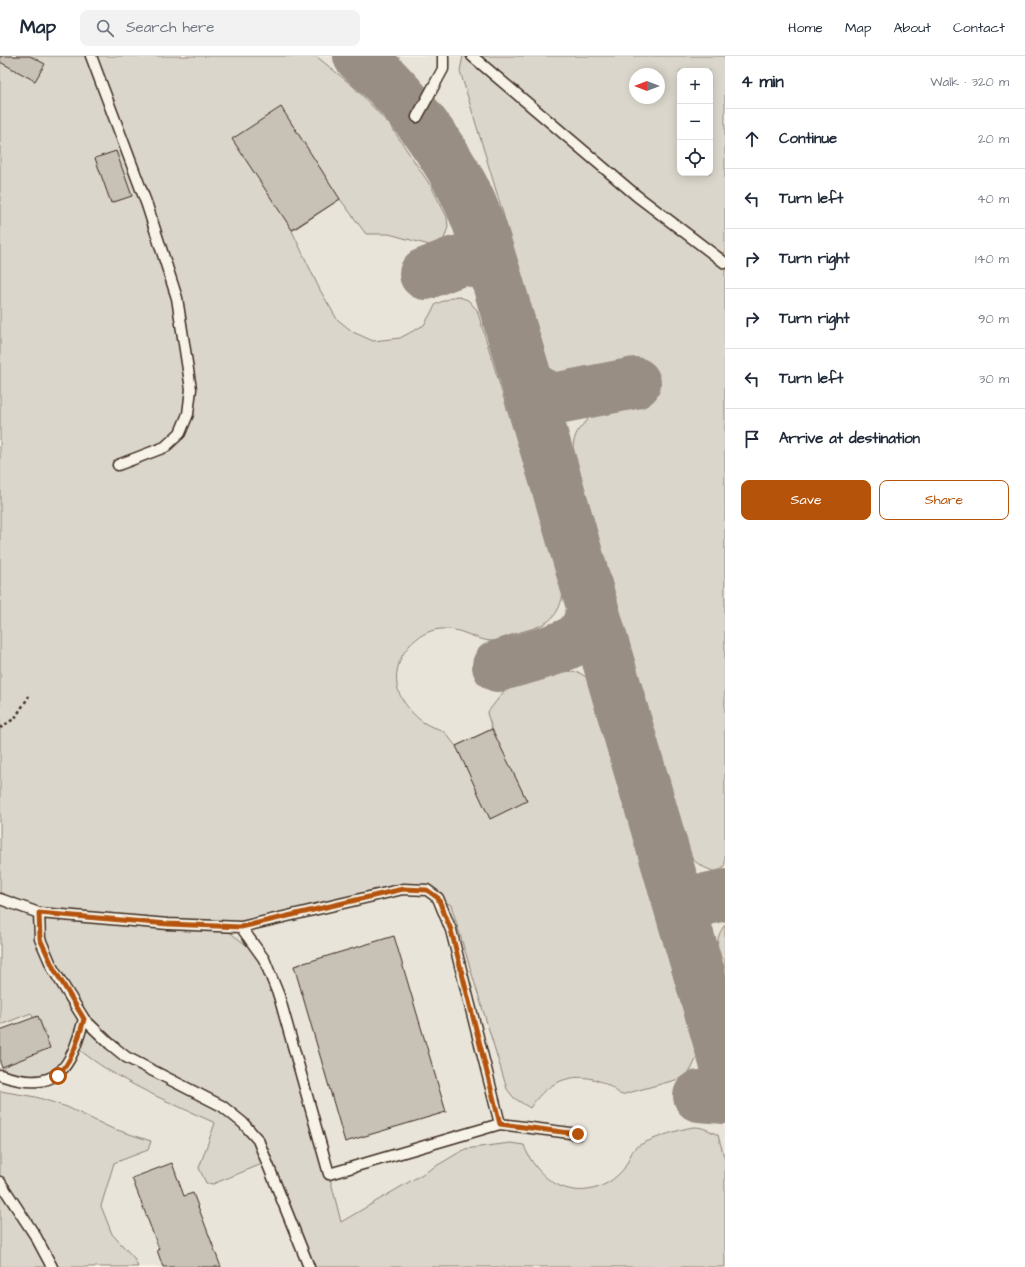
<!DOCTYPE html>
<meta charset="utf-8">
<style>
body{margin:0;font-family:"Architects Daughter",sans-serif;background:#f2f2f3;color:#1f2937}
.controls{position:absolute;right:12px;top:12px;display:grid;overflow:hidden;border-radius:8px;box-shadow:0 2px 10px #0003}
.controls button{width:36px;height:36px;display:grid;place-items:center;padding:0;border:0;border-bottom:1px solid #e0e1e3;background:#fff;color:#1f2937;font:20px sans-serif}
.compass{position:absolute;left:629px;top:12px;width:36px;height:36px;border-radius:50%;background:#fff;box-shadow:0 2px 10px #0003;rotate:270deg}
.stop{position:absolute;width:12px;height:12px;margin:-9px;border:3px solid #b45309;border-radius:50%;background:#fff}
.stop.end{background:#b45309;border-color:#fff;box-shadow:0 1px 4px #0008}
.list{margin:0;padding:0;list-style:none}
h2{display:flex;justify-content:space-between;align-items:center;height:52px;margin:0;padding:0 16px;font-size:17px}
h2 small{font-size:13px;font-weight:400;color:#747a83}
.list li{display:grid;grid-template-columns:26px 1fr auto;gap:12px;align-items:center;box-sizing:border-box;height:60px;padding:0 16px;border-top:1px solid #e0e1e3}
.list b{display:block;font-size:15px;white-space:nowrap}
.list em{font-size:13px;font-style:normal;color:#747a83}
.actions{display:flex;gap:8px;padding:12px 16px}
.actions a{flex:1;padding:9px 0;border:1px solid #b45309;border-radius:8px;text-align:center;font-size:14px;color:#b45309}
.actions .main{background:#b45309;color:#fff}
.icon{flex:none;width:22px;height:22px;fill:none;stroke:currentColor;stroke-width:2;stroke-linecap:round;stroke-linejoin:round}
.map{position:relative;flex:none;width:725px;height:1211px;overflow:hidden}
header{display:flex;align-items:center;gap:24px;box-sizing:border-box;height:56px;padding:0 20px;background:#fff;border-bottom:1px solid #e0e1e3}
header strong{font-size:19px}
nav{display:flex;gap:22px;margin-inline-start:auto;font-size:14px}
.search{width:280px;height:36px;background:#f2f2f3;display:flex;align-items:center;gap:10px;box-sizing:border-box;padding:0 14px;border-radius:8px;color:#747a83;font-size:15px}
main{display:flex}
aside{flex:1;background:#fff}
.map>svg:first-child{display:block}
.built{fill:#e9e4d9;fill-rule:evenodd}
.green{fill:#dbd6cb;stroke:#8b8074;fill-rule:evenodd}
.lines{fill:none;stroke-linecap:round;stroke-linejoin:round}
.taxiway{stroke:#998e83;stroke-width:52}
.building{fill:#c8c1b6;stroke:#3b2a1e}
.service-casing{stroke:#3b2a1e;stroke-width:13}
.path{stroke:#3b2a1e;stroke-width:2.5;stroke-dasharray:3 3;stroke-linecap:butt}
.service{stroke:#f7f3e8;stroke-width:10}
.route{stroke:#b45309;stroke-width:5}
</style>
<header>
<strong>Map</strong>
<div class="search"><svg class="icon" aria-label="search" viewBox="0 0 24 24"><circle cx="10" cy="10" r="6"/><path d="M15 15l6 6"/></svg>Search here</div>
<nav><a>Home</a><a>Map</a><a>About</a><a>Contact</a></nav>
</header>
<main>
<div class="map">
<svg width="725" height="1211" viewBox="0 0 725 1211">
<rect width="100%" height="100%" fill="#f7f3e8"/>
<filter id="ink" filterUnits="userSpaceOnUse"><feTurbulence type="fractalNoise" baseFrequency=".025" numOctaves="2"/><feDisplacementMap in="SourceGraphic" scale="8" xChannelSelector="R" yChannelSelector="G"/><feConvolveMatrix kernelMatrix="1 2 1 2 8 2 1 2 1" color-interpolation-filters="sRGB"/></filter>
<g filter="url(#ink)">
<path class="built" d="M0 0H725V1211H0ZM680 15H710V117H680ZM635 18H659V42H635Z"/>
<path class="green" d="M0 0H316L353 30 390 69 432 132 447 161 448 171 444 183 433 190 389 178H366L340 143 292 175 320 234 337 263 353 276 373 285 400 282 424 269 436 248 456 240 468 244 477 254 563 537C558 568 541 570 514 578 507 580 497 585 491 585 475 584 460 571 440 573 407 577 384 617 404 646 411 656 419 665 430 670 435 672 441 673 444 676 449 680 452 686 456 690L492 673 487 657 505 634 566 615 578 616 586 621 697 1001 691 1014 679 1023 621 1039C591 1011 552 1017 530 1052L514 1042 507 1033 451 849 438 842 403 833 223 871 264 903 329 1118 341 1166 465 1093 510 1087 524 1089C537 1126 576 1149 612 1124 617 1120 623 1115 626 1109 629 1104 631 1096 635 1092 641 1086 685 1071 695 1071 703 1071 710 1075 718 1079L725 1104V1211H309L267 1106 213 1128 206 1127 199 1112 215 1067C167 1045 117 1025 76 991L58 1020 7 1022 1 1007 47 991 31 957 0 969Z
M463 0H725V809L717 816C705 813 696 808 688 798L573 391C574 380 578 372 587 365L604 311 561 320 550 313 460 15ZM680 15H710V117H680ZM635 18H659V42H635Z
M725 869V919C720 900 711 886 725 869Z
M0 1035 36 1041 67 1051 111 1072 151 1085 148 1094 114 1107 101 1150 112 1178 134 1202 138 1211H0Z"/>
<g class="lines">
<path class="taxiway" d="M359 0C401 36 436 82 462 130 478 160 487 193 497 224L725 1006
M425 218C455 207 467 194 495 217
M543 338 553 343 635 327
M498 610C517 604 571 592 582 578 588 571 590 562 593 553
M688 841 697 845 725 839
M699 1040 725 1042"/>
</g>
<path class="building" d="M0 0H30L45 8 35 25 0 6Z
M281 51 340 143 292 174 232 83Z
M116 95 132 140 111 147 95 102Z
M492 673 527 745 490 763 456 690Z
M394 880 446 1056 345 1086 294 910Z
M38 960 50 992 2 1011 0 1007V974Z
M172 1107 184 1140 193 1137 221 1211H163L157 1194 159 1193 132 1122Z"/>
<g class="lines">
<g class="service-casing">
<path id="service" d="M91 0 147 149 177 242 191 333 188 358 180 377 165 391 118 409
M472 0 637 140 725 207
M417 61 443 13V0
M0 843 39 857 168 868 241 871 403 833 427 834 438 842 451 874 500 1068 578 1078
M39 857 40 883 53 913 84 963 110 988 126 1001 222 1050 243 1067 258 1084 309 1211
M241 871 264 903 279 940 329 1118 500 1068
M0 1019C58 1038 70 1013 84 963
M0 1126 36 1181 52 1211"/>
</g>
<path class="path" d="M0 672 15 662 29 640"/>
<use href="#service" class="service"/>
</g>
</g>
<g class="lines" filter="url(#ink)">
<path class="route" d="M58 1020C73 1003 78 984 84 963L54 913 40 883 39 857 168 868 241 871 403 833 427 834 438 842 451 874 500 1068 578 1078"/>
</g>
</svg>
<div class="controls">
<button>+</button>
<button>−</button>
<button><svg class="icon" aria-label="locate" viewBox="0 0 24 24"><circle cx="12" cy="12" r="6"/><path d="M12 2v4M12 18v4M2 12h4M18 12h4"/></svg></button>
</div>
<svg class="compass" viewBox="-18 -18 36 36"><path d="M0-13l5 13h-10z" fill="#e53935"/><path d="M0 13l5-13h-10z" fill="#747a83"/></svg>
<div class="stop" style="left:58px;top:1020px"></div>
<div class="stop end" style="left:578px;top:1078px"></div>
</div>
<aside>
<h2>4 min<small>Walk · 320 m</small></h2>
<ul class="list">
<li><svg class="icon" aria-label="ahead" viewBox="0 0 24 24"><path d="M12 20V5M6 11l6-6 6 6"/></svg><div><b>Continue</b></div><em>20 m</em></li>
<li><svg class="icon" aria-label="left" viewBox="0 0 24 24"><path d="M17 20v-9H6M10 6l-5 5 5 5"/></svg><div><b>Turn left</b></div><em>40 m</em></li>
<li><svg class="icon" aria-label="right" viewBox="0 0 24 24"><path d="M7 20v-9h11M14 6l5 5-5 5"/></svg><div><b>Turn right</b></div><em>140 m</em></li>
<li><svg class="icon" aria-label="right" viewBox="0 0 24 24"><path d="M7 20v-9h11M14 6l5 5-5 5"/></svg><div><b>Turn right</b></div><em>90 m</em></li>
<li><svg class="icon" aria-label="left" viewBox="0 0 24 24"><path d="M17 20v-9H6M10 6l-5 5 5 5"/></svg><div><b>Turn left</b></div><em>30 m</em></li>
<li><svg class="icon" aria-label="arrive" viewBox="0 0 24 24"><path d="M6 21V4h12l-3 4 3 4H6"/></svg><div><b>Arrive at destination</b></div></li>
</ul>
<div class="actions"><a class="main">Save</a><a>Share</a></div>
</aside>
</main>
